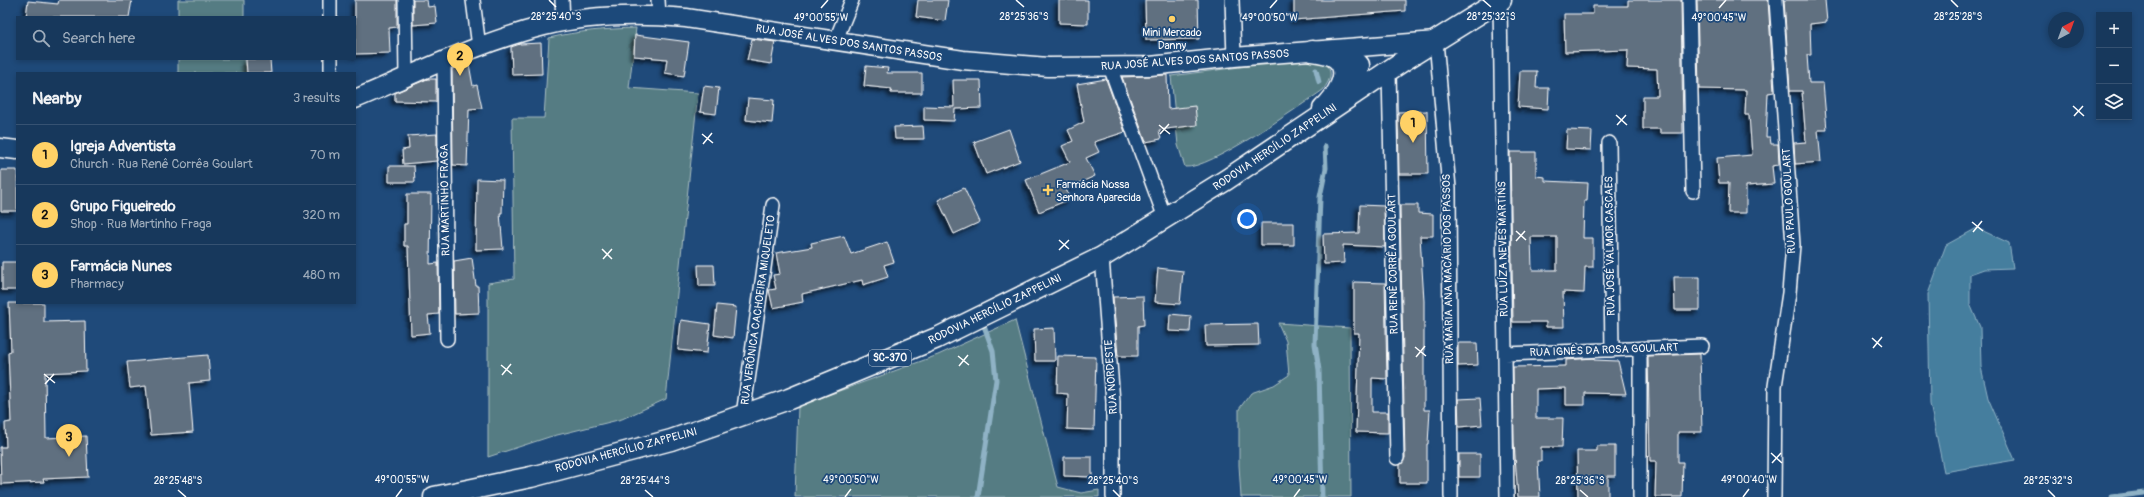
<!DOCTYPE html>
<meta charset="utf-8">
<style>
body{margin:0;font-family:Pangolin,sans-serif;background:#244365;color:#f1f3f6}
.controls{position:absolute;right:12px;top:12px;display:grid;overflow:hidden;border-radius:0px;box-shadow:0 2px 6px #0003}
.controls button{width:36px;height:36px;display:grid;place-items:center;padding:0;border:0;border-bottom:1px solid #365272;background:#17385c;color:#f1f3f6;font:20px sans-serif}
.compass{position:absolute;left:2048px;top:12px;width:36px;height:36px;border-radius:50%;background:#17385c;box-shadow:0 2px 6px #0003;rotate:41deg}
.you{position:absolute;left:1247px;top:219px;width:14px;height:14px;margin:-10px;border:3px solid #fff;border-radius:50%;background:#1a73e8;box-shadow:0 0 0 6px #1a73e833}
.badge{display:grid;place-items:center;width:26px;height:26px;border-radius:50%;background:#ffd166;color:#111;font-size:13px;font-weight:700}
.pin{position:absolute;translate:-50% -33px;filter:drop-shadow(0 1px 2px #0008)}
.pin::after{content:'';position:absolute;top:21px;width:14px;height:12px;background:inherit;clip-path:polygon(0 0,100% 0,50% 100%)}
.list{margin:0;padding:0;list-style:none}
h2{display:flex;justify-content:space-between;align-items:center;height:52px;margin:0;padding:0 16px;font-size:17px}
h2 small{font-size:13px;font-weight:400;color:#9eacbb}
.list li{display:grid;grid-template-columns:26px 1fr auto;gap:12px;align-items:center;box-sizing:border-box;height:60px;padding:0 16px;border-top:1px solid #365272}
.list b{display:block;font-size:15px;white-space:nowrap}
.list p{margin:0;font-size:13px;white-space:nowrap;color:#9eacbb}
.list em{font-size:13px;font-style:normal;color:#9eacbb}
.icon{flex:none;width:22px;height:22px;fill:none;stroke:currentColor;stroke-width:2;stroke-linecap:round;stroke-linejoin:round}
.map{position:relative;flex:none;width:2144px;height:497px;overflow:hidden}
.search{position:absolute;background:#17385c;box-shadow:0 2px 6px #0003;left:16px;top:16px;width:340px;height:44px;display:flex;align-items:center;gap:10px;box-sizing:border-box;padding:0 14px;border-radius:0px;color:#9eacbb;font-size:15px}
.panel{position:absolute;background:#17385c;box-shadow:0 2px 6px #0003;left:16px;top:72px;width:340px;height:232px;border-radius:0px}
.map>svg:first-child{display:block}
.green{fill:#547c83;stroke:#aabec1}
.water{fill:#457e9e;stroke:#8fb2c5}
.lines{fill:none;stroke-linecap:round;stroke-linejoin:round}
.stream{stroke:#8fb2c5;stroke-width:5}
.building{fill:#606f80;stroke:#fff;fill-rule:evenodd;filter:url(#shadow)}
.street-casing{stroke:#fff;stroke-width:16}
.secondary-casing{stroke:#fff;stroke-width:21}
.primary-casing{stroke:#fff;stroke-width:23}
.street{stroke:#1f4a7a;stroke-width:13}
.secondary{stroke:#1f4a7a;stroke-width:18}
.primary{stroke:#1f4a7a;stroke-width:20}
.ticks{fill:none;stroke:#fff;stroke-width:1.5}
.poi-dot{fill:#ffd166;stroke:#1f4a7a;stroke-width:1.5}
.labels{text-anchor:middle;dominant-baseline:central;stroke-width:3.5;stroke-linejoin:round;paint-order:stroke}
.shield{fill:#1f4a7a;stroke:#bcc9d7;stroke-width:1}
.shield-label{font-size:10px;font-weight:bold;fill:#fff}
.poi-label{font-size:11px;fill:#fff;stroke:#1f4a7a}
.street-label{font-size:11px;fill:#fff;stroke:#1f4a7a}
.ticks-label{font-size:10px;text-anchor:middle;fill:#fff;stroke:#1f4a7a;stroke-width:3.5;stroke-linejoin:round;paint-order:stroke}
</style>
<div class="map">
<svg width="2144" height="497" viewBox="0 0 2144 497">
<defs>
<filter id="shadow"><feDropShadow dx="-3.5" dy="3.5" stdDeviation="2" flood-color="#0009"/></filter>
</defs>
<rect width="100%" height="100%" fill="#1f4a7a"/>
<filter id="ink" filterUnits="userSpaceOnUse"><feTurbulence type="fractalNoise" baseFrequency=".025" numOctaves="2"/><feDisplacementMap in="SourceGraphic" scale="8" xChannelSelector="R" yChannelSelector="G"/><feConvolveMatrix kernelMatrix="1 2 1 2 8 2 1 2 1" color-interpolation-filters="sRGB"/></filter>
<g filter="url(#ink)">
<path class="green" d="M178 0H244V17H178Z
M636 28 629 88 698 93 666 399 622 419 549 437 488 457V283L514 279 512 118H544L549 38C578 31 606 29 636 28Z
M178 59H245L246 73H178Z
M1315 61 1327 64C1333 74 1330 80 1323 90 1300 106 1209 170 1185 167L1178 145 1171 76 1278 62Z
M1015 320 1058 487 1081 493 1099 490V497H795L798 406 938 355Z
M1278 323 1350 328 1351 497H1241L1239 465V409L1251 393 1274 385 1289 375 1286 341Z"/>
<path class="water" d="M1977 228 2009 243 2013 268 1984 269 1970 274V304L1980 327 1981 367 1988 398 2015 460 1944 472 1930 404 1928 294 1946 245Z"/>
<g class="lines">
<path class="stream" d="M1316 70 1319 82
M978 497 996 380 993 351 984 326
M1322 497 1319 370 1315 344 1320 197 1326 168 1325 146
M2112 497 2144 493"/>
</g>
<path class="building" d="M59 0H132L129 17H26L28 1 58 4Z
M355 0H397V27L389 28 390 53 355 54Z
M413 0H427L428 7 435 6 437 23 413 25Z
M918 0H948L945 21 916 17Z
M1059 0H1088V24L1059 23Z
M1145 0H1198L1199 39 1146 40Z
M1294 0H1405V11L1294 20Z
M1628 0H1681L1683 133H1660V129H1643V96H1658L1657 69 1627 68 1628 50 1565 52 1564 14H1593V6H1628Z
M1697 0H1768L1774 92 1768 93 1766 137H1770L1771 144H1778L1779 165 1772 166 1774 184 1746 186V213H1728L1729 183H1719L1717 158 1752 155 1749 115H1745L1746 90 1699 89Z
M1784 0H1825L1827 22 1810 24 1811 55H1807L1809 83H1823L1827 130H1818L1821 162 1795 164 1794 143 1806 142 1802 91H1790Z
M635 35 689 42 684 76 665 73 667 59 634 56Z
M752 39 775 42 771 64 747 60Z
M541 43 542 74 512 75 511 47 520 44Z
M246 59H270L271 73H247Z
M469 64 473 86 477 85 482 108 469 109 467 166 453 165 452 69Z
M866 66 888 68 887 73H922V93H891L892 89 864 86Z
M1520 71H1537L1536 88H1549L1548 109 1518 107Z
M1167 75 1168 109 1195 106 1197 125 1159 130 1161 139 1146 142 1122 77Z
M427 79H436V102L395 101V93Z
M1106 79 1125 132 1094 142 1099 152 1086 158 1095 176 1066 189 1070 199 1039 212 1026 180 1070 162 1062 146 1073 141 1068 130 1084 122 1077 84Z
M953 80H981L982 108 955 109 954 121 924 120V106L954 107Z
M704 86 719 88 716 114 700 112Z
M748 98 774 100 772 123 746 120Z
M1427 111 1428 174H1399L1398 112Z
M923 126 924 139H895L894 127Z
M1009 129 1020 161 986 174 974 142Z
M1567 130 1592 131 1591 150 1566 149Z
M437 134V161L403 164 402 150 409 149 408 136Z
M1510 152H1536V176L1545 177V181L1588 183 1587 201H1584L1583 238H1593V267H1585L1584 293 1563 292 1564 327H1546V322H1513ZM1531 237H1557V270H1532Z
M389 166H414L415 182H389Z
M1 170H17V211H1Z
M477 179 503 180 502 213H500L503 249 476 250Z
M964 188 980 222 954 234 938 200Z
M407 194H431L430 264 438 263 439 314 428 315 430 333 411 335 408 246H404V224H407Z
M1360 205 1384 206 1385 247 1343 245 1344 263 1324 264 1323 234 1359 233Z
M1401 205H1418V213L1433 214V236H1420L1424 301V410H1430L1428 444H1427V483H1400V465L1405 458 1400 207Z
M1261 223H1294V245H1261Z
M844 236 851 254 887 242 894 262 884 265 888 277 863 285 862 280 802 294 803 302 773 308 769 290 776 289 773 275 780 274 776 253 812 247 811 243Z
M472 258 476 286H478L479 313 455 314 454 261Z
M2 262H17V290H2Z
M698 265H714L715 286H699Z
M1158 268 1183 271 1180 304 1155 302Z
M1674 277H1700V310H1675Z
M1354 282 1385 283 1387 379 1372 378V412H1388V433L1356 432 1359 333H1354Z
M1143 296 1144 325 1138 326V356H1118L1113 297Z
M9 303H44V322L85 321 86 371 45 373 46 438 86 436 88 477 43 479 44 482 1 484 0 447H6L5 423 11 422 8 352 11 351Z
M717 305 736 307 733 338 714 335Z
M1170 314 1191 316 1190 332 1169 331Z
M681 320 710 324 707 353 678 350Z
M1258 324 1259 345 1206 346 1205 325Z
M1054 328 1055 361H1035L1034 329Z
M1458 343H1477L1478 365 1458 366Z
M1700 354 1702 432H1678V462H1683L1682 497H1655L1656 461H1650L1648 356Z
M208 355 210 381 189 383 193 432 151 435 146 386 130 388 127 362Z
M1058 356 1096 357 1094 430 1067 429 1068 394 1057 393Z
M1594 358V360L1618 361 1626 394 1585 393V405H1566V388L1536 389V418H1563L1562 447H1541V461H1538L1540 497H1518L1514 442 1513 367 1566 366V360Z
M1480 398 1482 425 1459 427 1458 399Z
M1597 446H1615V476H1608V497H1578L1577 451H1597Z
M1459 454H1480V477H1459Z
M1064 457H1092V477L1064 476Z"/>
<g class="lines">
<g class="street-casing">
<path id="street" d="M330 0V17
M405 0 406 78
M473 0 479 47
M562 0 563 22
M658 0 659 16
M1232 0 1234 57
M1689 0 1693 191
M1500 1 1507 497
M1436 41 1449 188 1451 497
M835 42 852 0
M331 59V73
M444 62 447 339
M1110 67 1165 218
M1389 71 1397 458
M1609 143 1612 350
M1102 257 1113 402V497
M1505 354 1702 346
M743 415 773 205
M1640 497V349
M1774 497 1775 386 1789 293 1793 245 1776 0"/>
</g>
<g class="secondary-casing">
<path id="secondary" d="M355 99C417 73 479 42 544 26 590 14 639 14 686 18L963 60 1048 67 1150 66 1234 57 1436 41
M0 148 17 150"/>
</g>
<g class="primary-casing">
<path id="primary" d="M1312 51C1320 52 1329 53 1336 58 1354 72 1335 98 1323 109
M1328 51 1348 54 1359 65 1354 94
M434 497 531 477 671 440 789 399 937 338 1102 257 1226 180 1403 61 1501 0"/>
</g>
<use href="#street" class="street"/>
<use href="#secondary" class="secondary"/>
<use href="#primary" class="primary"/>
</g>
</g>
<path class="ticks" d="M549 0 556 7M1016 0 1024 7M1483 0 1491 7M1951 0 1958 7M821 8 828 0M1270 8 1277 0M1719 8 1726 0M2073 106 2084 116M1616 115 1627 125M2074 116 2083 106M1159 125 1170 134M1617 125 1626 115M702 134 713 143M1160 134 1169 124M703 144 712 133M1972 222 1983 231M1516 231 1526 240M1973 232 1982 221M1059 240 1069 249M1516 241 1525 231M602 249 612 259M1059 250 1069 240M603 259 612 249M1872 338 1882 347M1415 347 1426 356M1873 348 1882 337M958 356 969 365M1416 357 1425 346M501 365 512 374M959 366 968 355M44 374 55 383M502 375 511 364M45 384 54 374M1771 453 1782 463M1772 463 1781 453M178 490 186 497M645 490 653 497M1113 490 1120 497M1580 490 1588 497M2048 490 2055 497M396 497 402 489M845 497 851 489M1294 497 1300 489M1743 497 1749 489"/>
<g class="poi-dot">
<circle cx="1172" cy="19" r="4"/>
<path d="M1046 184h4v4h4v4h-4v4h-4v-4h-4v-4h4z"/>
</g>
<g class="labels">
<rect class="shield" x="869" y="350" width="42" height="16" rx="3"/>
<g class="shield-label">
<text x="890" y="358">SC-370</text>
</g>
<g class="poi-label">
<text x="1172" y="32">Mini Mercado<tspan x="1172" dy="13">Danny</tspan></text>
<text x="1056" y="184" text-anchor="start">Farmácia Nossa<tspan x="1056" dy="13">Senhora Aparecida</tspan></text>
</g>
<g class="street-label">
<text transform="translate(849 43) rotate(9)">RUA JOSÉ ALVES DOS SANTOS PASSOS</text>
<text transform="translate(1195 60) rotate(-4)">RUA JOSÉ ALVES DOS SANTOS PASSOS</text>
<text transform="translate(1275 147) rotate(-34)">RODOVIA HERCÍLIO ZAPPELINI</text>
<text transform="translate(445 200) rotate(-91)">RUA MARTINHO FRAGA</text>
<text transform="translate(1789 201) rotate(-93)">RUA PAULO GOULART</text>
<text transform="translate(1610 246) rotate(-91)">RUA JOSÉ VALMOR CASCAES</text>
<text transform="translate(1503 249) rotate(-91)">RUA LUÍZA NEVES MARTINS</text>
<text transform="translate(1393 264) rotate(-91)">RUA RENÊ CORRÊA GOULART</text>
<text transform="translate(1448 269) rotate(-91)">RUA MARIA ANA MACÁRIO DOS PASSOS</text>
<text transform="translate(995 309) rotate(-26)">RODOVIA HERCÍLIO ZAPPELINI</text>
<text transform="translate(758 310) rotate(-82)">RUA VERÔNICA CACHOEIRA MIQUELETO</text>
<text transform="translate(1604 350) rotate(-2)">RUA IGNÊS DA ROSA GOULART</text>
<text transform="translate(1111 377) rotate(-94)">RUA NORDESTE</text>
<text transform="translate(626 450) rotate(-15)">RODOVIA HERCÍLIO ZAPPELINI</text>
</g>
</g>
<g class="ticks-label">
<text x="556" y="20">28°25'40"S</text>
<text x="1024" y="20">28°25'36"S</text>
<text x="1491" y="20">28°25'32"S</text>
<text x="1958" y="20">28°25'28"S</text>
<text x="821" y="21">49°00'55"W</text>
<text x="1270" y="21">49°00'50"W</text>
<text x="1719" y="21">49°00'45"W</text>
<text x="402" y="483">49°00'55"W</text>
<text x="851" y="483">49°00'50"W</text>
<text x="1300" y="483">49°00'45"W</text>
<text x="1749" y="483">49°00'40"W</text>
<text x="178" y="484">28°25'48"S</text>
<text x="645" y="484">28°25'44"S</text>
<text x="1113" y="484">28°25'40"S</text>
<text x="1580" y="484">28°25'36"S</text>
<text x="2048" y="484">28°25'32"S</text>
</g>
</svg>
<div class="controls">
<button>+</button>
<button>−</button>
<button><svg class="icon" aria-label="layers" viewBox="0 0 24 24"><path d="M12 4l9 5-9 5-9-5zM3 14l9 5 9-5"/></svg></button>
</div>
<svg class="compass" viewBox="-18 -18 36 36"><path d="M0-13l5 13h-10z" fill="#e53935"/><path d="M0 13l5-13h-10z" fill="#9eacbb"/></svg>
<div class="you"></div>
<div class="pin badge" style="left:1413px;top:143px">1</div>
<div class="pin badge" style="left:460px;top:76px">2</div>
<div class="pin badge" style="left:69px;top:457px">3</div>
<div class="search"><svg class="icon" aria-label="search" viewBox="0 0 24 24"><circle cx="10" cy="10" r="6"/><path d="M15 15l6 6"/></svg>Search here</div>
<section class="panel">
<h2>Nearby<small>3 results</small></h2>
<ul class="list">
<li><span class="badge">1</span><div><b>Igreja Adventista</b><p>Church · Rua Renê Corrêa Goulart</p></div><em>70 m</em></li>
<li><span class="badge">2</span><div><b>Grupo Figueiredo</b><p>Shop · Rua Martinho Fraga</p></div><em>320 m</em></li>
<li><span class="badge">3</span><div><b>Farmácia Nunes</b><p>Pharmacy</p></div><em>480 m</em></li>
</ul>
</section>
</div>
